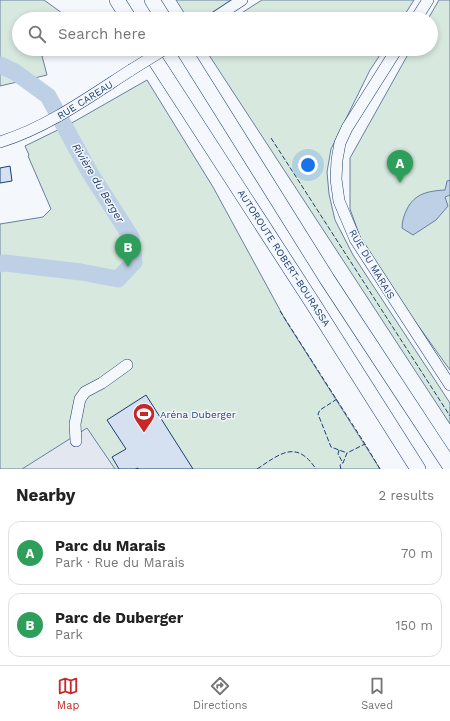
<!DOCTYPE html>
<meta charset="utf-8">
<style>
body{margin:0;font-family:"Work Sans",sans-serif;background:#f2f2f2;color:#222}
.you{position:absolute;left:308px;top:165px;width:14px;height:14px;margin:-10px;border:3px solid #fff;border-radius:50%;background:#1a73e8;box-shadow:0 0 0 6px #1a73e833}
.badge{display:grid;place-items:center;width:26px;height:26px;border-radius:50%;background:#c62828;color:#fff;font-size:13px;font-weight:700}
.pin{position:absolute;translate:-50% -33px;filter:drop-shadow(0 1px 2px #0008)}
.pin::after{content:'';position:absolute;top:21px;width:14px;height:12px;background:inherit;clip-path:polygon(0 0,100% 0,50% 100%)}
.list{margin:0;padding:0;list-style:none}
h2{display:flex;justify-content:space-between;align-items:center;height:52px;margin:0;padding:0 16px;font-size:17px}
h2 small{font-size:13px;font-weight:400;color:#767676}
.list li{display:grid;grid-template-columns:26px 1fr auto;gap:12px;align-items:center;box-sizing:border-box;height:64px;margin:0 8px 8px;padding:0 8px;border:1px solid #e0e0e0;border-radius:12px}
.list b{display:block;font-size:15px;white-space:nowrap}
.list p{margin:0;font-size:13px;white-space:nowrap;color:#767676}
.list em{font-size:13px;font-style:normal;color:#767676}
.icon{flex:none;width:22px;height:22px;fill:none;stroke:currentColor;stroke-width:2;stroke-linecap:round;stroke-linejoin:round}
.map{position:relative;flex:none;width:450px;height:469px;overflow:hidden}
.search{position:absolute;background:#fff;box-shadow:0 2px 6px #0003;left:12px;right:12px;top:12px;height:44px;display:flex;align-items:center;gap:10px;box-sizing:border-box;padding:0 14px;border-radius:22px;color:#767676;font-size:15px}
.sheet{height:196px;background:#fff}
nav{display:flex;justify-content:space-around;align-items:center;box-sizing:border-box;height:56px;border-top:1px solid #e0e0e0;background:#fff;font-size:11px;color:#767676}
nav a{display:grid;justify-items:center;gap:2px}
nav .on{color:#c62828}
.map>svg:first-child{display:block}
.green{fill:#d7e8df;stroke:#687fa3}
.parking{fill:#e3e8f0;stroke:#687fa3}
.water{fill:#bed0e5;stroke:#687fa3}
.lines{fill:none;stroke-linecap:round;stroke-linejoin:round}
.river{stroke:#bed0e5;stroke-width:17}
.building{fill:#d5e0f0;stroke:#1d3f73}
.minor-casing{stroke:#1d3f73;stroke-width:12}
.highway-casing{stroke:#1d3f73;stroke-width:16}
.minor{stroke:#f4f7fb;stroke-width:11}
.highway{stroke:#f4f7fb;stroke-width:15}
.minor-bridge-casing{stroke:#1d3f73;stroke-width:12;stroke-linecap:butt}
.minor-bridge{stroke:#f4f7fb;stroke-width:11}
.fence{stroke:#1d3f73;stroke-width:1;stroke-dasharray:5 2;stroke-linecap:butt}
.labels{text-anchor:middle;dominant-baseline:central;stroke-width:3;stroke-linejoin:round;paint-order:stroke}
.street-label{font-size:10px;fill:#1d3f73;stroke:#f4f7fb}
.poi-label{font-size:10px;fill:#1d3f73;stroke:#f4f7fb;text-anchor:start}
.water-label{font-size:11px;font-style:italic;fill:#1d3f73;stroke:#f4f7fb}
</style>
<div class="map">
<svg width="450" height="469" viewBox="0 0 450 469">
<rect width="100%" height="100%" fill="#f4f7fb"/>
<path class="green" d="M0 0H44L62 13 65 19H19V49H58L42 56 47 75 0 86Z
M176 0H231L202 19H188Z
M262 0H414L402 19H232Z
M439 0H450V370L404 306 363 245 350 209V158L411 49H431V19H428Z
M205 49H384L370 70 331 149 327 172 329 194 335 220 353 255 450 403V424Z
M147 80 213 187 286 321 380 469H0V224L43 217 51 209 28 156 29 155 25 146 70 124Z"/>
<path class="parking" d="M87 428 115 469H22Z"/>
<path class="water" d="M450 180V195L445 197 448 206 436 220 413 235 402 228C402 221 404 215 407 209 415 193 429 191 445 190L447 181Z"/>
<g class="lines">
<path class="river" d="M0 65 15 72 48 96 90 173 131 237 134 262 118 279 81 272 5 263 0 264"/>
</g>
<path class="building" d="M10 166 12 181 0 183V168Z
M146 395 193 469H138V468L135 469H119L112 457 126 449 107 420Z"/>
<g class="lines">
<g class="minor-casing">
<path id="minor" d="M213 19 242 0
M416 19 428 0
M397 49 347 128 340 143 337 160 336 179 339 201 355 239 450 385
M0 142C48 127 89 97 131 70
M76 441 75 424 80 399 85 392 102 383 127 365"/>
</g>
<g class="highway-casing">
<path id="highway" d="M117 0 129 19
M152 0 164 19
M148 49 312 302 418 469
M183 49 327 279 450 466"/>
</g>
<use href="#minor" class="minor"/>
<use href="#highway" class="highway"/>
<g class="minor-bridge-casing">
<path id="minor-bridge" d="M131 70 165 49"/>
</g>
<use href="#minor-bridge" class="minor-bridge"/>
<path class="fence" d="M271 138 450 416
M280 311 365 444 380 469
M337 399 320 410 318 414 331 447 347 453
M339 450 338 454 343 463
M257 469C280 454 296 439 316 469
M341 469 340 465 343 463 347 453 365 444"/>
</g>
<defs>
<g id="stadium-pin" transform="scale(1.15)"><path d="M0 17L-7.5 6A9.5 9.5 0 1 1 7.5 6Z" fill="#c62828" stroke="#f4f7fb"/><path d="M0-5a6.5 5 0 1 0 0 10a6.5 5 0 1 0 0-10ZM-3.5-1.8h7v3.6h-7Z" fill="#fff"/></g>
</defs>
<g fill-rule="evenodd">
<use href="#stadium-pin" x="144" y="414"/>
</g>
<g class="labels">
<g class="street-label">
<text transform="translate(85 100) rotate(-32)">RUE CAREAU</text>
<text transform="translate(284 258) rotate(57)">AUTOROUTE ROBERT-BOURASSA</text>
<text transform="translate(372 264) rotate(59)">RUE DU MARAIS</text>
</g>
<g class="poi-label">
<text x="160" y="414">Aréna Duberger</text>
</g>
<g class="water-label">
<text transform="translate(98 183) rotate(59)">Rivière du Berger</text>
</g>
</g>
</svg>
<div class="you"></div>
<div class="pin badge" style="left:400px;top:183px;background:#2e9e5b">A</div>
<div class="pin badge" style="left:128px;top:267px;background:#2e9e5b">B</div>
<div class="search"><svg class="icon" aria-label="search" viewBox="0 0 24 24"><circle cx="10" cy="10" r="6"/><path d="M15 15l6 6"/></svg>Search here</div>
</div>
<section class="sheet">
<h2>Nearby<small>2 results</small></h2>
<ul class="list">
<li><span class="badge" style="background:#2e9e5b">A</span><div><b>Parc du Marais</b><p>Park · Rue du Marais</p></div><em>70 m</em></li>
<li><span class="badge" style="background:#2e9e5b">B</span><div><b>Parc de Duberger</b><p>Park</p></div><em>150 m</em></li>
</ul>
</section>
<nav>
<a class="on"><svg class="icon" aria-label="map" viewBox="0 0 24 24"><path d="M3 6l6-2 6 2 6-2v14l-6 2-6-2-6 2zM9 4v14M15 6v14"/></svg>Map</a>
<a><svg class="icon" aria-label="directions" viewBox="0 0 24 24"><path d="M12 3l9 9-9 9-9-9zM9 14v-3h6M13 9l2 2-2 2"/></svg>Directions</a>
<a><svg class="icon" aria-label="saved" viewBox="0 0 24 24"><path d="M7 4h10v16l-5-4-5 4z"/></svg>Saved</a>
</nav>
